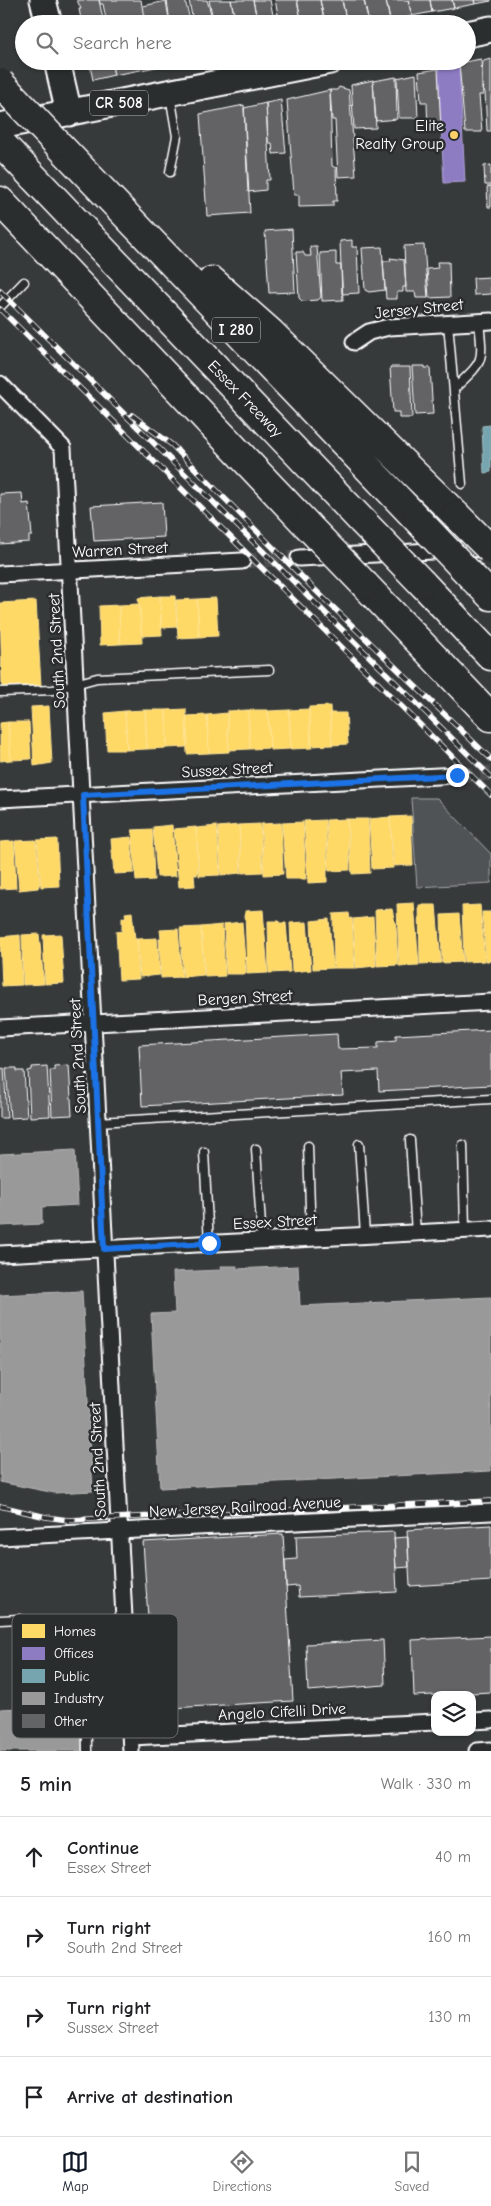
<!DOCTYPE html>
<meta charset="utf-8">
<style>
body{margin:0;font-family:"Comic Neue",sans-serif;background:#f6f6f6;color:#202124}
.controls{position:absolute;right:15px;bottom:15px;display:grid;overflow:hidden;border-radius:10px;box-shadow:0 1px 4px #0004}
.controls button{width:45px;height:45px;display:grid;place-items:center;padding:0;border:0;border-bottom:1px solid #e0e0e0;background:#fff;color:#202124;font:25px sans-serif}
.stop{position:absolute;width:15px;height:15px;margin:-11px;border:4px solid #1a73e8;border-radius:50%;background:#fff}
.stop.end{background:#1a73e8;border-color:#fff;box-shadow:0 1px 5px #0008}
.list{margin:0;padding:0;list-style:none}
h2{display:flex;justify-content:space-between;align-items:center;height:65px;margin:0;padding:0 20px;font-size:21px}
h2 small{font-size:16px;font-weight:400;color:#757577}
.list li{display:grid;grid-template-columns:32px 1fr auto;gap:15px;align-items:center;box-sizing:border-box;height:80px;padding:0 20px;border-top:1px solid #e0e0e0}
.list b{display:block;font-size:19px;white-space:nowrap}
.list p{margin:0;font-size:16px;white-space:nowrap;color:#757577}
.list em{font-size:16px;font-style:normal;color:#757577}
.icon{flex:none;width:28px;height:28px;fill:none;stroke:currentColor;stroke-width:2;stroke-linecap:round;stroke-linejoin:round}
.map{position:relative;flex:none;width:491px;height:1751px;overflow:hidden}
.search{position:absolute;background:#fff;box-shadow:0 1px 4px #0004;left:15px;right:15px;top:15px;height:55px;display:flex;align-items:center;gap:12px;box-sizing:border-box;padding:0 18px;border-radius:28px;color:#757577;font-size:19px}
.sheet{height:385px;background:#fff}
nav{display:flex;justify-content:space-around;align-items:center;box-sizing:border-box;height:70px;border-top:1px solid #e0e0e0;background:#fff;font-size:14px;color:#757577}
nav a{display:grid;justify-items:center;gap:2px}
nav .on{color:#111827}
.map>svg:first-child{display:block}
.green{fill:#505354;stroke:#a8a9aa}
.homes{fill:#ffd966;stroke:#ffe494}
.offices{fill:#8e7cc3;stroke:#b0a3d5}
.public{fill:#76a5af;stroke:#9fc0c7}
.industry{fill:#999;stroke:#b8b8b8}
.building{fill:#636465;stroke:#fff}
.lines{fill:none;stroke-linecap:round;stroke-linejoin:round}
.street-tunnel{stroke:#4b4e4f;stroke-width:15;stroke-dasharray:15 8;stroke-linecap:butt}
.lane-casing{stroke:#fff;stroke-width:11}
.street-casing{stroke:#fff;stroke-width:19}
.primary-casing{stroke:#fff;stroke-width:29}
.highway-casing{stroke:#fff;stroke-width:31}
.lane{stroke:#2a2d2e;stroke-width:8}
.street{stroke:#2a2d2e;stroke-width:15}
.primary{stroke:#2a2d2e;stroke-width:25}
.highway{stroke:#2a2d2e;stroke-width:28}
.rail-casing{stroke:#fff;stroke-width:5.5}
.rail{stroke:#2a2d2e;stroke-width:4;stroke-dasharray:11;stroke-linecap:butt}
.highway-bridge-casing{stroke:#fff;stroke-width:31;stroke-linecap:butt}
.highway-bridge{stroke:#2a2d2e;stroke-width:28}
.route{stroke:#1a73e8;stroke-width:6}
.poi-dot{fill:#ffd166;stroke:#2a2d2e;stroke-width:2}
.labels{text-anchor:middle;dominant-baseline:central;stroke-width:5;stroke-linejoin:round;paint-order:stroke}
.shield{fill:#2a2d2e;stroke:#bfc0c0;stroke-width:1}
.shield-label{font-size:15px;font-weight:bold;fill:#fff}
.poi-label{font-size:16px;fill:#fff;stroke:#2a2d2e;text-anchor:end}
.street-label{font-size:16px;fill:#fff;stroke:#2a2d2e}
.key{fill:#2a2d2e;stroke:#6a6c6d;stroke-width:1}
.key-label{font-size:14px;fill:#fff}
</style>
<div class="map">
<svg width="491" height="1751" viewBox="0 0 491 1751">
<rect width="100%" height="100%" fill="#373a3b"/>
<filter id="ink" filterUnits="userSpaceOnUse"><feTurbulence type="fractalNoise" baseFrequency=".02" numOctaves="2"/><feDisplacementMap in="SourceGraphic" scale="10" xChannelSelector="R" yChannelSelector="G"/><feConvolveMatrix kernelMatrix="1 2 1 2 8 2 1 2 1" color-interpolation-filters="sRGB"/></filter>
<g filter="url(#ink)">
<path class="green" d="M411 798H437L491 854V883L417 887Z"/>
<path class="homes" d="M160 596H175L177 627 161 628Z
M160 596 162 635 142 636 138 598Z
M216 598 218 636 199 637 197 599Z
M197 599 199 637 178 638 176 600Z
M36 601 41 685 2 687 0 603Z
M138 604 140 607 142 643 120 644 119 605Z
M119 605 120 644 100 645 99 606Z
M49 706 52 763 34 766 31 707Z
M330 706 332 745 311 746 309 707Z
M186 709 188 743 186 747 167 748 166 710Z
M309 709 312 748 291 749 289 710Z
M145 710 147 749 127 750 125 711Z
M145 710H166L167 748 147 749Z
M248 710 250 749 229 750 227 711Z
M248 710H268L270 748 250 749Z
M289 710 291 749 270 750 268 711Z
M125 711 127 750H107L105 713Z
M227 713 229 752 209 753 207 715Z
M330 713H346L348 744 332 745Z
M207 715 209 753 187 754 186 716Z
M8 722 11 760 0 761V723Z
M8 722H29L31 759 11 760Z
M411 816 413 865 394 866 390 817Z
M390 817 393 868 372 869 369 819Z
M347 819H368L370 873 352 874Z
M347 819 350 870 329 871 326 820Z
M325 820 328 870H327V882L308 883 304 821Z
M303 822 306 879H286L282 823Z
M281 823 283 874 264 875 261 824Z
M260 824 263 872 242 873 239 825Z
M172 825 176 876 157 877 153 827Z
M239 825 241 873 221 875 218 827Z
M217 826 220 875 199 876 196 828Z
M196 827 198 866 197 875H194L195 886 179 887 174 829Z
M152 829 154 880 136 881 132 830Z
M131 837 134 873 114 874 111 839Z
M57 839 59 886 41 887 37 840Z
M36 840 40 883 38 888 19 890 15 841Z
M14 841 16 888 0 889V842Z
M414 903 419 965 399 966 397 904Z
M419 905H436L441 963 420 964Z
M480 905 485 961 464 962 462 906Z
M392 909 396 927 398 965 377 966 375 910Z
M263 910 268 973 247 974 245 911Z
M132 912 135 939H137L139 979 119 980 116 932 122 931V918H126L125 913Z
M482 912H491V961H486Z
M349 913 350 919 352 918 355 968H334L333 914Z
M459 914 463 962 442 963 441 915Z
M373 917 376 966 356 968 353 919Z
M329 919 333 968 313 969 311 921Z
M268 921H279V923H286L290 972 269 973Z
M242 922 246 974H226L224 924Z
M307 922 311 970 292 972 290 923Z
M222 925 225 976 205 977 201 927Z
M201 927 204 975 183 977 180 928Z
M178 929 182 977 161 978 159 939H161L160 930Z
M39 934 44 984 23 985 22 935Z
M61 934 64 983 45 984 43 935Z
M20 935 22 985 2 986 0 937Z
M157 938 160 975 140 977 137 939Z"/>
<path class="offices" d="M459 63 465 182 444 183 438 67Z"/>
<path class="public" d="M491 425V472L484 473 482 426Z"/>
<path class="industry" d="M75 1150 78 1205 42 1207V1224L0 1226V1154Z
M221 1266H237V1269L298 1266 300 1306 491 1297V1471L160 1488 151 1314 175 1313 173 1272 221 1270Z
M82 1291 93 1491 55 1493 0 1482V1295Z
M80 1705 82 1751H0V1709Z"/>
<path class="building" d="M77 0H99L104 24H82L79 9H81Z
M99 0H141L145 24H107L103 4H100Z
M167 0H185L191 24H170Z
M189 0H207L214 24H191L190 19 192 17Z
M209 0H231L236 24H214Z
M231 0H253L258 24H236Z
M253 0H270L273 15 278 14 280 24H258Z
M275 0H297L302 24H280Z
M297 0H320L325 24H302Z
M320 0H342L347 24H325Z
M342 0H364L369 24H347Z
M364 0H386L390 21 369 24Z
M386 0H408L412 16 390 21Z
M408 0H430L432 12 412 16Z
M430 0H452L454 8 432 12Z
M452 0H474L475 4 454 8Z
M474 0H491V1L475 4Z
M166 1 170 24H146L143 6Z
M481 59 483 95H479L482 132H465L459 63Z
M491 59V131H487L485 92 482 90V71L483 61Z
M89 61H111L114 75 93 80Z
M114 61H155L156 67 114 75 112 66 115 65Z
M155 61H177V63L156 67Z
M438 69 441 131 428 132 427 102H421L419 72Z
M416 74 418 118H399L397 78Z
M396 77 397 119 376 121 373 81Z
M373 80 376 128 354 129 351 85Z
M339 87 349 90 356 176 338 177 335 120H332L330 90H337Z
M330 90 332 166 336 168 337 201H333V206L299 207V195H294L287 100Z
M281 100 286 153 273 154 272 143H268L266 103Z
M266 103 270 180H266V190L248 192 244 108Z
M244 105 250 213 207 216 200 114Z
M491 165V185H485L484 166Z
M491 186V207H488L487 187Z
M292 229 295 292 269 293 265 231Z
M352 240V247H357L359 293 342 294 340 241Z
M424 245 428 298H416L415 292H406L404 246Z
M310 247H317L321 297 318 300 302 301 299 298 296 252H303L305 256H311Z
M382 247 385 290 369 292 365 290 362 248Z
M336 252V265H341L343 300 322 301 320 253Z
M390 258 404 260 406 287H403V292H397V299H386L383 261H391Z
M437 262H449L450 297 429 298 427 269 438 268Z
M490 277 491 294 474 295 473 278Z
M412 366H425V368H430L433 414 415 415Z
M390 367H410L412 418H399V412H393Z
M22 493 23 504 29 503 32 536H29V542L0 544V494Z
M162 502 164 537 94 541 91 506Z
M491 1030V1085L379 1091 378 1071 341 1073 343 1095 142 1106 139 1045 337 1034 338 1049 378 1048V1042L396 1040V1035Z
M69 1065 72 1115 52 1116 50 1070H54V1066Z
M47 1066 50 1116 30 1117 28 1071 32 1070V1067Z
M4 1068 7 1118H0V1069Z
M6 1068H17V1071H24L27 1117 10 1118Z
M491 1525V1581L410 1586 407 1530Z
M394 1532 397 1592 299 1597 298 1586 286 1587 285 1560 297 1559 296 1536Z
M283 1534 293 1701 154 1709 143 1542Z
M408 1537 409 1567 396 1568 394 1538Z
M491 1636V1692L414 1696 412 1640Z
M383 1640 385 1685 308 1691 306 1644Z"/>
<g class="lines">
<path class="street-tunnel" d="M242 561 299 558
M457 775 491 773"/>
<g class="lane-casing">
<path id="lane" d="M170 95 177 136 170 172
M0 307 24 282
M448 323 462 484
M454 389C485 359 483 364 479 321
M0 692 53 690 97 678 269 670
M98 1122 491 1099
M410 1140 416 1233
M359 1144 365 1235
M463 1145 465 1230
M308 1146 311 1238
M256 1149 262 1241
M204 1152 209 1243
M0 1620 19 1619 61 1635 86 1667 87 1751"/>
</g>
<g class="street-casing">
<path id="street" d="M354 342 369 332 389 327 491 321
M0 384 63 448C86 883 108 1317 131 1751
M299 558 490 548
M0 574 242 561
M0 799 457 775
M0 1028 491 1002
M0 1254 491 1229
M0 1537 491 1512
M472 1721 491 1720
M131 1737 435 1722
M477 1751 491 1750"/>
</g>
<g class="primary-casing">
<path id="primary" d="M43 0 49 24
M467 34 491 29
M57 61 69 113
M0 126 330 61"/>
</g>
<g class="highway-casing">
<path id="highway" d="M0 142 362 521
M56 142 416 518
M0 201 307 525
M212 281 271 333 456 515
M475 580 491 596
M422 583 491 656
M365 585 491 717"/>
</g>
<use href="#lane" class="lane"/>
<use href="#street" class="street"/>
<use href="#primary" class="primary"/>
<use href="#highway" class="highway"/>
<g class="rail-casing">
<path id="rail" d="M0 291 491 777
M0 309 491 795
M132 415 172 445 310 585 491 759
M0 1506 46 1517 68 1520 491 1501"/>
</g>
<use href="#rail" class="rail"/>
<g class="highway-bridge-casing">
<path id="highway-bridge" d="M0 83 56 142
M456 515 491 550
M416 518 475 580
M362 521 422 583
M307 525 365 585"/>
</g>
<use href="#highway-bridge" class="highway-bridge"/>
</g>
</g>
<g class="lines" filter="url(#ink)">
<path class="route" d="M209 1243 104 1249 83 795 457 775"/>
</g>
<circle class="poi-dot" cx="454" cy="135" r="5"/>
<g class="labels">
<g class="shield">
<rect x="90" y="90.5" width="58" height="25" rx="4"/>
<rect x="212" y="317.5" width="48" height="25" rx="4"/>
</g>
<g class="shield-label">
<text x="119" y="103">CR 508</text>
<text x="236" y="330">I 280</text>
</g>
<g class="poi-label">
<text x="444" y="126">Elite<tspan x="444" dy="18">Realty Group</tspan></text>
</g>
<g class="street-label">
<text transform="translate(419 309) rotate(-6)">Jersey Street</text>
<text transform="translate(245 399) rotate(46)">Essex Freeway</text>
<text transform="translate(120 550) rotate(-3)">Warren Street</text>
<text transform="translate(57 651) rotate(-93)">South 2nd Street</text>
<text transform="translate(227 770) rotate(-3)">Sussex Street</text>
<text transform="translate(245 998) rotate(-3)">Bergen Street</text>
<text transform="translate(78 1056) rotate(-93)">South 2nd Street</text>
<text transform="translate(275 1222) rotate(-3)">Essex Street</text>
<text transform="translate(98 1460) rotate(-93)">South 2nd Street</text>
<text transform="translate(245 1507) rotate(-3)">New Jersey Railroad Avenue</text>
<text transform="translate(282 1712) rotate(-3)">Angelo Cifelli Drive</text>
</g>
</g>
<rect x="12" y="1614" width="166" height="124" rx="8" class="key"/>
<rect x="22" y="1624" width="23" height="14" fill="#ffd966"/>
<rect x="22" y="1647" width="23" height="13" fill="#8e7cc3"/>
<rect x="22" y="1669" width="23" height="14" fill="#76a5af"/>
<rect x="22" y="1692" width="23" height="13" fill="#999"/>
<rect x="22" y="1714" width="23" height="14" fill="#636465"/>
<g class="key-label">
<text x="54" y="1636">Homes</text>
<text x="54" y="1658">Offices</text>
<text x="54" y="1681">Public</text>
<text x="54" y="1703">Industry</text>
<text x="54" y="1726">Other</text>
</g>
</svg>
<div class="controls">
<button><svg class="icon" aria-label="layers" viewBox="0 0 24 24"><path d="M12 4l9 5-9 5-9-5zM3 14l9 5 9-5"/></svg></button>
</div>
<div class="stop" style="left:209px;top:1243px"></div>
<div class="stop end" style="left:457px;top:775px"></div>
<div class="search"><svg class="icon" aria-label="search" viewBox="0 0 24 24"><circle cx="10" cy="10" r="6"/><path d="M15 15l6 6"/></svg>Search here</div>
</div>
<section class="sheet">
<h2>5 min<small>Walk · 330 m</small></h2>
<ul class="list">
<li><svg class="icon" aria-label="ahead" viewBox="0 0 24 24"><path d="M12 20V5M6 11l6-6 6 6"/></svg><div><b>Continue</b><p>Essex Street</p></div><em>40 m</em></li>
<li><svg class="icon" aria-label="right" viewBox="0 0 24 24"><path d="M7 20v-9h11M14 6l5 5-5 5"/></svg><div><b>Turn right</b><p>South 2nd Street</p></div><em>160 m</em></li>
<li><svg class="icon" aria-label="right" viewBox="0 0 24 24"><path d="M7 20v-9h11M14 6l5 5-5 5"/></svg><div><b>Turn right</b><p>Sussex Street</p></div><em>130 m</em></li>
<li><svg class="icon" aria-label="arrive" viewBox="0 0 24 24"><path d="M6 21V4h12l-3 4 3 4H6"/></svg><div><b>Arrive at destination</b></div></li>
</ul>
</section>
<nav>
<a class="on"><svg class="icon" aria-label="map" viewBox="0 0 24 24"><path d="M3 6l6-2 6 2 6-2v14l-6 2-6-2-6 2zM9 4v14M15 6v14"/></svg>Map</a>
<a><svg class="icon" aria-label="directions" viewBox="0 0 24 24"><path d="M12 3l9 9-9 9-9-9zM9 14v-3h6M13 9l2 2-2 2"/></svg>Directions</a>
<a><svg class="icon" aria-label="saved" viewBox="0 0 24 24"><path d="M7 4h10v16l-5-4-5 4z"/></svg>Saved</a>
</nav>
